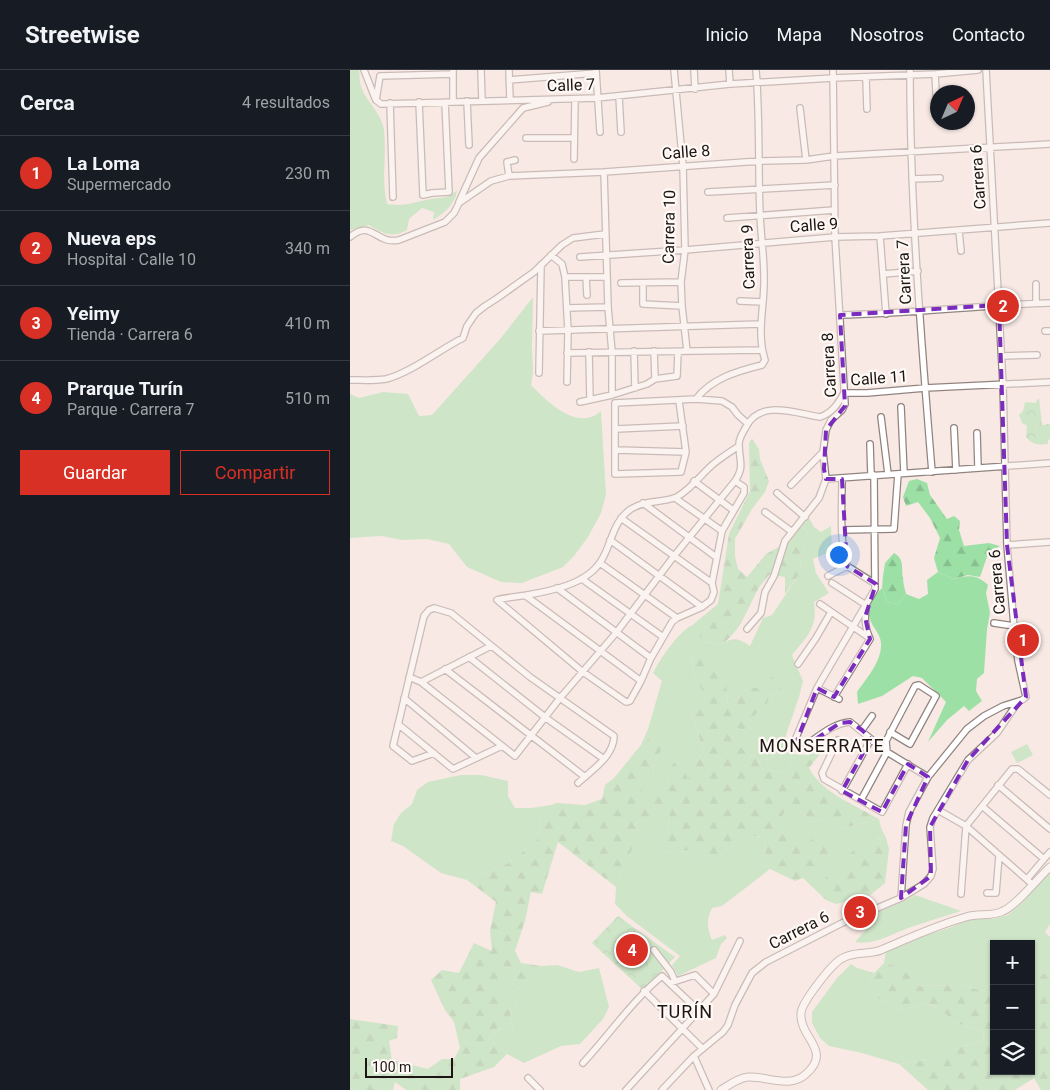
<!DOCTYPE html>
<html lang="es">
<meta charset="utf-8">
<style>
body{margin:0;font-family:Roboto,sans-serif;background:#242831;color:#f1f3f6}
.controls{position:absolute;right:15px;bottom:15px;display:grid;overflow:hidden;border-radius:0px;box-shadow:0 1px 4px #0004}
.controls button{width:45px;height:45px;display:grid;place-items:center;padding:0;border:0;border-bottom:1px solid #363941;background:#171b24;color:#f1f3f6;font:25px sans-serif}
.compass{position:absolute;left:580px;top:15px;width:45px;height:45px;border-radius:50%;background:#171b24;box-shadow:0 1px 4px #0004;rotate:44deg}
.scale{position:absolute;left:15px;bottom:12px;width:88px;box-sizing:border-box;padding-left:5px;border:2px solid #1b1614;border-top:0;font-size:14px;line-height:18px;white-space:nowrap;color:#1b1614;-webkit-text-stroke:4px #fff9f6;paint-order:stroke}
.you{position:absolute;left:488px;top:484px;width:18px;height:18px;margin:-12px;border:4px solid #fff;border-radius:50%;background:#1a73e8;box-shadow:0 0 0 8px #1a73e833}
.badge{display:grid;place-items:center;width:32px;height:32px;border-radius:50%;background:#d93025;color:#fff;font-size:16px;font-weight:700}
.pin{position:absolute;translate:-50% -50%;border:2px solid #fff;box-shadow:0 1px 5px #0006}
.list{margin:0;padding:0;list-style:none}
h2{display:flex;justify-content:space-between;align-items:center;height:65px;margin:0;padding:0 20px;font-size:21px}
h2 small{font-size:16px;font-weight:400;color:#9ea1a6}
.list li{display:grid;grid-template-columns:32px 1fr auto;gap:15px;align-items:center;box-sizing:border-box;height:75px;padding:0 20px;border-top:1px solid #363941}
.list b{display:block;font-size:19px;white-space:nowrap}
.list p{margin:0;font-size:16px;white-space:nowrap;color:#9ea1a6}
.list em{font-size:16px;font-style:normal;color:#9ea1a6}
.actions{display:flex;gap:10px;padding:15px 20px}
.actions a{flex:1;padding:11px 0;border:1px solid #d93025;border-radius:0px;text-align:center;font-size:18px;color:#d93025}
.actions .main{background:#d93025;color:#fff}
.icon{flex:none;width:28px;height:28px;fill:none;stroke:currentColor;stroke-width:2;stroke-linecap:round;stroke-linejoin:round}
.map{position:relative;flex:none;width:700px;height:1020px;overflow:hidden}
header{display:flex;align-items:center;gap:30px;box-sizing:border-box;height:70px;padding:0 25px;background:#171b24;border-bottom:1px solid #363941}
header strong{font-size:24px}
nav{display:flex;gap:28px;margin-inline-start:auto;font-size:18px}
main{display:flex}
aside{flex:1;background:#171b24}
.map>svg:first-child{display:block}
.grass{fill:#9de0a6}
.forest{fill:url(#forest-firs)}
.park{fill:url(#park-crowns)}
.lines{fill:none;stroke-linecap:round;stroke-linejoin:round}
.minor-casing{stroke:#91847f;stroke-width:8}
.tertiary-casing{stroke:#91847f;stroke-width:9}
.minor{stroke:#fff;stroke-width:5.5}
.tertiary{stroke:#fff;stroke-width:7}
.marked{fill:none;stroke:#7b2cbf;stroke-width:4;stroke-dasharray:10 6;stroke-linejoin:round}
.labels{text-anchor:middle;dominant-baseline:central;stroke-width:4.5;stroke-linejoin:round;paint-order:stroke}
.street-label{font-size:16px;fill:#1b1614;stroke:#fff9f6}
.neighbourhood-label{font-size:18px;letter-spacing:1px;fill:#1b1614;stroke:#fff9f6}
</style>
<header>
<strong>Streetwise</strong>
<nav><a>Inicio</a><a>Mapa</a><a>Nosotros</a><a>Contacto</a></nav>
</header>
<main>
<aside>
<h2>Cerca<small>4 resultados</small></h2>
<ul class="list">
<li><span class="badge">1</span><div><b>La Loma</b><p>Supermercado</p></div><em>230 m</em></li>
<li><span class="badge">2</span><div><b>Nueva eps</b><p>Hospital · Calle 10</p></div><em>340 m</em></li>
<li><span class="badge">3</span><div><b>Yeimy</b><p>Tienda · Carrera 6</p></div><em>410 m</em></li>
<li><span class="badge">4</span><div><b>Prarque Turín</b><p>Parque · Carrera 7</p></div><em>510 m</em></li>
</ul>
<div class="actions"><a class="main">Guardar</a><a>Compartir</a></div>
</aside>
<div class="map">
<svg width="700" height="1020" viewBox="0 0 700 1020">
<defs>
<pattern id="forest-firs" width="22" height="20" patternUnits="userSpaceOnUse" patternTransform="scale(1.25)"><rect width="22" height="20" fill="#9de0a6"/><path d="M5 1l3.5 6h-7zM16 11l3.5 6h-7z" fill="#87bf8e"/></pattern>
<pattern id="park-crowns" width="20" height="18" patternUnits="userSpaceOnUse" patternTransform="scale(1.25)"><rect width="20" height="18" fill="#9de0a6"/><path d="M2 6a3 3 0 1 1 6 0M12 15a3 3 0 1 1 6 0" fill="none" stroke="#87bf8e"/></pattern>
</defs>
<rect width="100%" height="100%" fill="#f8e9e4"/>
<path class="grass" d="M0 0H9C10 5 9 11 11 16 16 32 32 43 34 60 37 85 31 109 37 134 56 137 63 132 81 129 92 127 98 129 107 120 106 133 94 144 83 150L84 142 72 138 59 149 57 160C42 169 32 163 19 155L0 160Z
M183 227 182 276 183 302 181 315C195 329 219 354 241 347 245 346 248 343 251 341L256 425 251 443 238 467 224 486 213 497 172 513 151 512 117 497 99 474 77 469 52 470 32 466 0 468V324L9 328 33 322 58 324 69 346 82 345 151 268Z
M459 448 464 457 471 462 481 456 482 481 463 489 466 503 479 523 464 532C468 557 457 567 442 585L453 611 449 627 436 665V676L442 684 440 695 434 703 411 698 409 690 422 689 421 683H407L401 687 383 669 385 658 392 660 398 665 400 649 419 626 430 620 397 618 390 626 378 634 376 616 348 583 342 585 344 605 353 622 342 641 353 681C347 690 345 701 338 710L329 688C314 704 319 708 321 728 322 746 317 763 309 778L319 784 338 780 348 783 354 795 368 789 386 771 403 766 414 767 416 779 411 789 420 799 372 836 362 838C356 851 357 857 362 870L375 865 377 868 371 874 366 888 328 906 322 895 330 886 278 847 265 834 266 817 285 771 295 766 284 754 292 750 294 726 291 718 304 704 303 692 317 673 312 661 295 676 291 675 298 659 312 611 303 603C312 586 324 568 340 556L356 572 372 574C383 567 388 568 400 576L413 548 422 545 450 503 451 485 458 462 451 457Z
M588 502 603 509C618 505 627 504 638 515L636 523 640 543 637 559 634 603 627 609 626 621 632 631 619 641 614 636 597 650 578 672 596 632 572 608 563 606 532 626 508 634 507 622C516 609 532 591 531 574 531 564 522 557 520 549 516 537 524 526 532 518L537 532 548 534 556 524 569 529 578 524 577 510Z
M677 674 683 685 667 693 661 682Z
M111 705H131L158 711V726L165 738H181L201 735 190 749 188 769 159 793 117 810 91 803 53 776 41 771 44 754 51 743 62 734 67 720 78 712Z
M439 735 453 743 460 752 475 750 485 757 494 758 529 749 531 758 536 768H528L493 797 478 802 474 811 461 802 474 792 449 777H442L427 753Z
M700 801V854L695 862 700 867V900L681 912V874H644V924L611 915 570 916 551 897 534 893 536 882 558 871 599 858 621 849H643L658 845 672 833Z
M565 825 611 841C593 847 575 852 558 858 540 865 525 875 505 872L515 861 513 849C531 840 549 835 565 825Z
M501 894 507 898 524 903 519 915 527 928 551 940 576 933 587 937 606 953 634 961 633 970 604 979 583 989 549 994 512 983 479 976 470 968 462 953V942L487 908Z
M207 895 229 902 249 898 259 937 253 949 230 974 211 976 174 993 157 984 139 968 148 958 164 964 160 946 168 930 155 925 146 900 169 919 191 896Z"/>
<path class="forest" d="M402 369 409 379 410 389 419 411 415 422 402 439 385 469V486L388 499 397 507 416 484 434 474 451 457 458 462 451 485 450 503 435 524V507L419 505C415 510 410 515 407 521 397 540 390 562 372 574L356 572 340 557 368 534 379 464 400 421 399 373Z
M567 409 577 413 580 425 597 449 604 446 610 451 609 460 614 476 639 473 650 476 638 484 630 507 618 505 603 509 588 502 584 488 590 468 580 448 568 432 556 436 553 427 559 411Z
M544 483C555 489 551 498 553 508 553 514 555 519 556 524L548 534 537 532 532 518 533 506 535 493Z
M348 583C382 595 374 603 378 634L390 626 397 618H414L420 608 430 603 434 604 430 620 419 626 417 634 400 649 403 657 398 666 392 660 386 658 383 669 401 687 407 683H421L423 689 409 690 411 698 434 703 440 695 442 684 458 685 468 677 470 684 459 698C472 723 505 735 529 749L494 758 485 757 475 750 460 752 453 743 439 736 427 753 444 768 442 777H449L463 769 484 782 482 790 474 792 462 802 474 811 478 802 492 797C499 779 517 768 536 768L539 779 535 813 519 826 486 834 476 830 453 808 445 811 420 799 411 789 416 779 414 767 403 766 386 771 368 789 354 795 348 783 338 780 319 784 309 778 319 753 321 728 318 716 319 699 329 687 338 709C345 700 347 690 353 681L342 641 341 628 353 622 344 605 342 584Z
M313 661 317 673 303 692 304 704 292 718 294 726 308 725 315 736 302 760 292 750 284 754 295 766 285 772 266 817 208 772 192 824 181 822 175 851 165 881 171 893 191 896 169 919 147 901 155 925 168 930 160 946 164 964 148 958 139 968 157 984 144 997 110 1009V1020H56L45 1012 43 1020H0V949L48 956 47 968 39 971 42 990 78 999 92 989H104L110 978 104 952 95 940 81 910 92 900 109 903 124 873 142 881 140 861 146 832 117 810 159 793 188 769 190 749 201 735 207 733 235 735 252 729 255 715 264 708 291 675 295 676 300 665Z
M534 893 551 897 570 916 611 915 644 924V1001H681V912L700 900V1020H691L684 1008 665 1020H578L549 994 583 989 604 979 633 970 634 961 606 953 587 937 576 933 551 940 527 928 519 915 524 903Z"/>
<path class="park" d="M689 328 692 355 700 354V369L698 370V374C688 375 683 375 676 367L677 356 672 353 669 345 673 341 675 332 685 333Z
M268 846 325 887 293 920 242 873Z"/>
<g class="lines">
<g class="minor-casing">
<path id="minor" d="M14 0 25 28
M131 0 132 31
M159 0 160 30
M246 0 250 62
M324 0 333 96 335 180 331 212 332 236 337 281
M344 0 345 19
M379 0 380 14
M560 0C560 134 571 268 582 402
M585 4 587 40
M516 8 517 39
M159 10 246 3
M269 26 271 62
M26 30 31 34 247 28 380 14 483 8 585 4 628 0
M26 30 30 6 103 4
M117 31 119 75
M69 32 73 125 82 123 99 122 95 32
M103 32V1
M40 33 43 127
M450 38 456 90
M176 68H224
M224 89 225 29
M254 102 258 237 262 282V325
M159 106 157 92 165 90
M562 109 590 108
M358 122 485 115
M109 132 129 88 173 38 198 32
M377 148 484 140
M609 161 611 181
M530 166 536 244
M0 167C22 148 25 175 49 170L95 152 104 143 109 133 141 111 159 106 254 102 410 91 456 90 484 86 700 74
M201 185 212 194 215 207 218 261 217 312
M230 187 335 180 485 167 530 166 700 153
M534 204 568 201
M215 207H257
M236 207 237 225
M271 213 331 212
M293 213V234L332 236
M686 214V233
M390 231 413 232
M217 238 258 237
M490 245C560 244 630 235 700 233
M189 261 410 254
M695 261H700
M284 281 285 318
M304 281 305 309
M239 282 240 330
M217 283 411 280
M652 286 687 285
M189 303 191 195
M0 310C11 310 24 311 36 309 60 303 89 280 113 268L117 256 126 243 135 236 146 229 184 202 212 175 223 168 255 164
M346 329C362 308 388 301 412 295L415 290C406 262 415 235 414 207 414 186 411 166 410 145 408 97 410 48 406 0
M329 331 336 382 331 402 265 404V333L346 329 372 331 382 337 388 345 397 353
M230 332 262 325 297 314 305 309 327 306 328 282
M551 337 554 403
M531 347 538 404
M604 358 606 400
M266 359 333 356
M627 363 628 398
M520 374 521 405
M266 380 336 382
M524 405 525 519 467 618 445 670V676L447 678H452C468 667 481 654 500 652L537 682 578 707
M476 409 700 393
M492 409C492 438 489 469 497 496
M344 411 383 440
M385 411 394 417V423L372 461 362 513 364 522 361 530 352 537 327 548 322 552 301 588 291 611 280 631 276 632 233 602 147 530C157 527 167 527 177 525 201 521 237 514 251 491 262 474 262 452 281 439 295 430 309 433 324 428 335 425 352 404 361 396 370 388 380 382 389 376
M441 415 473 382
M427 423 455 447
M325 428 372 461
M293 433 366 487
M415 442 441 461
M271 448 362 513
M492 460 544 459 548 404
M260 470 352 537
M657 475 700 472
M250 493 327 548
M478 506 497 496 524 513
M232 509 313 567
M482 513 516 535C515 548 514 557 520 569L484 627
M207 518 301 588
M176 526 291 611
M470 534 518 567
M644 553 664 556H672
M397 559 411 543 415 522 424 506 435 471 469 428 476 409 473 382 476 360 481 350 492 340 495 334 485 167 483 0
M119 587 196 648 254 689
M448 594 466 568 481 542
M95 599 235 707
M59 607 71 612 165 686 210 628 266 563 324 486 385 411C395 396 389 391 389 374 389 368 393 362 396 357 410 329 445 343 470 347 482 343 488 334 494 323H517L575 318 700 312
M71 612 141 576
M467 618 489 629
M54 628 126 688
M48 654 103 699 152 676
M512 660 522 646
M488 670 472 703 474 709 532 742 558 694
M84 683 62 691 43 676 74 546 79 540 84 538 101 543 180 607 264 666C264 686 242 700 228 713
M648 715 700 759
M492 721 521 669
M511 730 537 682 536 671 565 616 569 615 586 626 560 674 540 662
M632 736 694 789 700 782
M588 740 616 756 682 814
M678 808 694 789
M637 823H646L649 786
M611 824 616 756 662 699H668L700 725
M551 828 574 814 581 806 583 799 580 757 583 748 618 690 647 663 668 632
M304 880 321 902 325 911
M320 913 345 905 364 924
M294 921 352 978
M344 986 359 1020
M233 993C259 965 282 931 312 906L349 941
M178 1008 190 1020
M276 1020 364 924 390 871
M312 1020 344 986 373 962 378 955 385 935 402 903 416 892 492 853 551 828 556 755 559 742 578 707 617 659 634 646 653 636 672 630 676 627 668 591 664 556 657 475 653 315 636 0"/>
</g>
<g class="tertiary-casing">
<path id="tertiary" d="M371 1020C379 1015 388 1008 398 1007 417 1006 440 1019 456 1004 483 980 449 968 451 943 452 932 481 895 491 889 503 881 519 885 531 880 559 868 587 855 616 847 628 843 643 847 653 841 666 836 688 808 700 797"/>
</g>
<use href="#minor" class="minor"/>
<use href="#tertiary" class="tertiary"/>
</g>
<path d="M0 0H700V1020H0ZM649 235 657 475 676 627 618 690 580 757 581 806 551 828 556 755 578 707 558 694 532 742 492 721 521 669 512 660 500 652 490 653 452 678 445 676 467 618 484 627 520 569 515 547 526 514 497 496 492 409H476L474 399 476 360 495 336 490 245Z" fill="#f8e9e4" fill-opacity=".55" fill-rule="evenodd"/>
<path class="marked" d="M649 235 657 475 676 627 618 690 580 757 581 806 551 828 556 755 578 707 558 694 532 742 492 721 521 669 512 660 500 652 490 653 452 678 445 676 467 618 484 627 520 569 515 547 526 514 497 496 492 409H476L474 399 476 360 495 336 490 245Z"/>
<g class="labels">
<g class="street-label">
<text transform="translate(221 15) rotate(-2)">Calle 7</text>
<text transform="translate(336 82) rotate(-4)">Calle 8</text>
<text transform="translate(628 107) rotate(-94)">Carrera 6</text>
<text transform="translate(464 155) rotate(-4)">Calle 9</text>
<text transform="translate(319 157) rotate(-89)">Carrera 10</text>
<text transform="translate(398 187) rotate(-92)">Carrera 9</text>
<text transform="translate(554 202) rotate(-93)">Carrera 7</text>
<text transform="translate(479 295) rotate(-93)">Carrera 8</text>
<text transform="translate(529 308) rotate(-4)">Calle 11</text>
<text transform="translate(647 512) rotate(-95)">Carrera 6</text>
<text transform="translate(449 860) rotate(-27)">Carrera 6</text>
</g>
<g class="neighbourhood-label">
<text x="472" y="675">MONSERRATE</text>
<text x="335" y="941">TURÍN</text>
</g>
</g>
</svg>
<div class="controls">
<button>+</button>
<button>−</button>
<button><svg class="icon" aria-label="layers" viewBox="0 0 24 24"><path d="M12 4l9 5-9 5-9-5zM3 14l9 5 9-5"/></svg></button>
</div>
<svg class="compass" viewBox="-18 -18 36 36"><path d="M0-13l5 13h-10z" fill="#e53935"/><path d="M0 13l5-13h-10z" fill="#9ea1a6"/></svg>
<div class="scale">100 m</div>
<div class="you"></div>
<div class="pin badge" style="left:673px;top:570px">1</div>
<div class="pin badge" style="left:653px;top:236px">2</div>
<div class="pin badge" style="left:510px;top:842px">3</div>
<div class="pin badge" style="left:282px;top:880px">4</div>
</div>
</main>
